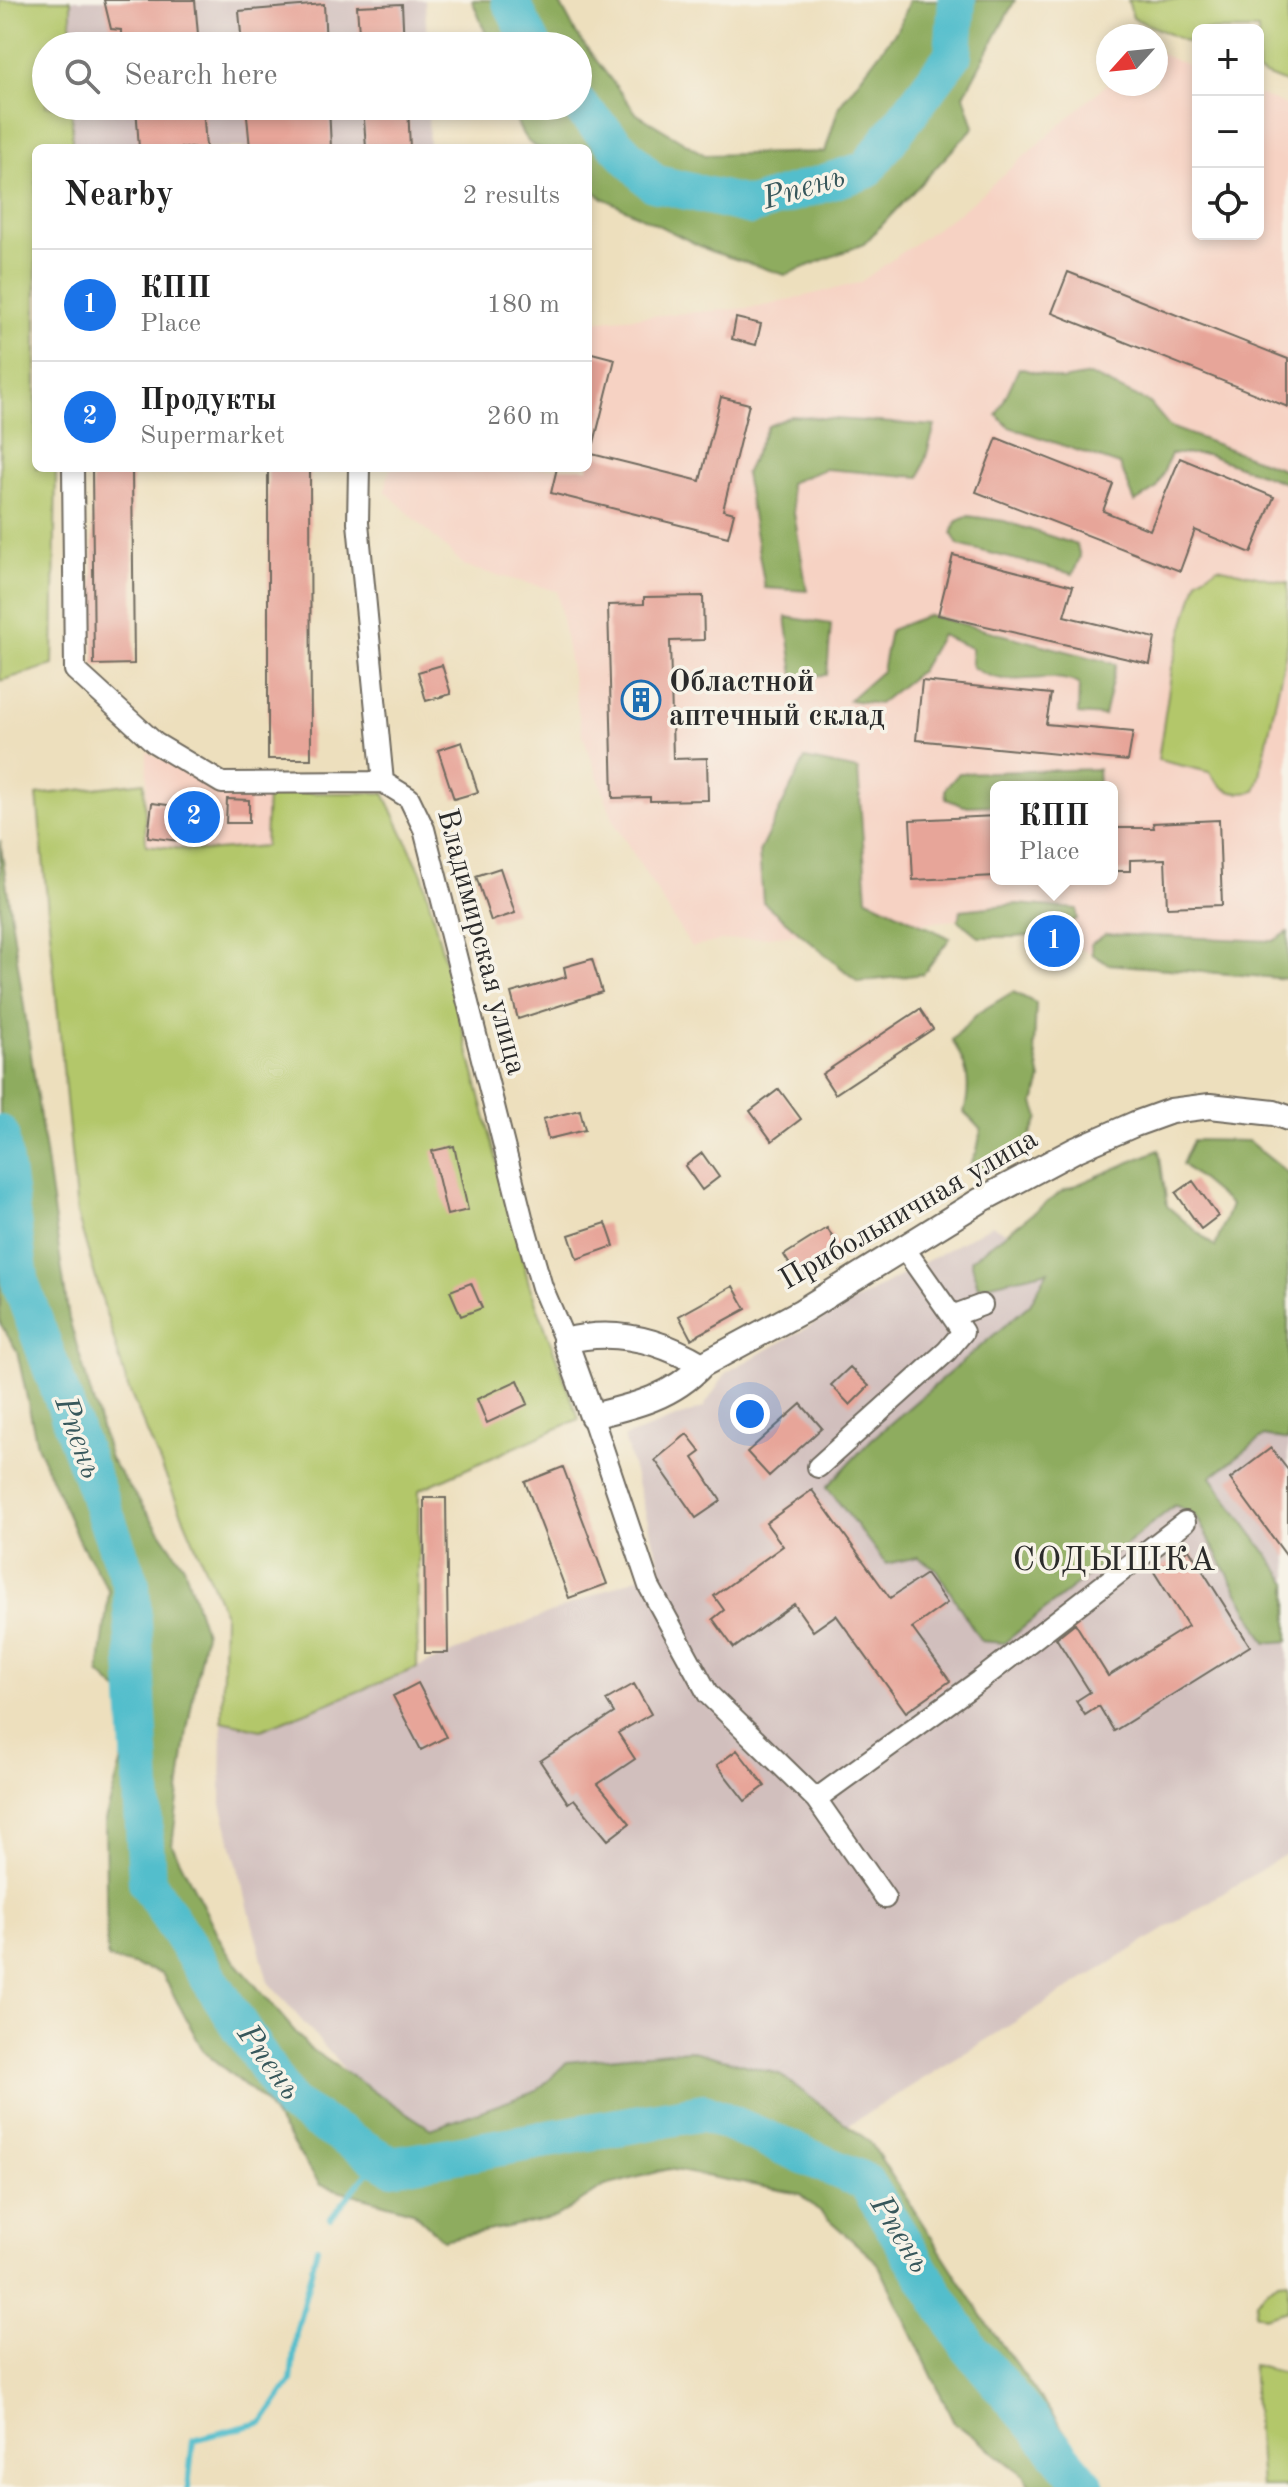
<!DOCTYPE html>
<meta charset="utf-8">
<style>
body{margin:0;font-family:"Old Standard TT",serif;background:#f6f6f6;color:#222}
.controls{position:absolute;right:24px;top:24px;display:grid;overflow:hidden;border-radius:12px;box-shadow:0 4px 12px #0003}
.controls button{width:72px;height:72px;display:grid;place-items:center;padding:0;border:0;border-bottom:2px solid #e0e0e0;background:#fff;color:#222;font:40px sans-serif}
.compass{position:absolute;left:1096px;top:24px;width:72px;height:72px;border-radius:50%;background:#fff;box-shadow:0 4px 12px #0003;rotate:243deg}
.you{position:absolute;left:750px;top:1414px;width:28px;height:28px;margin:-20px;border:6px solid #fff;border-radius:50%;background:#1a73e8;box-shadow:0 0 0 12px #1a73e833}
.badge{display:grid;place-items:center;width:52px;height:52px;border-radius:50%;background:#1a73e8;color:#fff;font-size:26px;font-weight:700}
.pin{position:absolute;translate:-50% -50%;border:4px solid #fff;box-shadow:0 2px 8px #0006}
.popup{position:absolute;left:990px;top:781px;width:128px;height:104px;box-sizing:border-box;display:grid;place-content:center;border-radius:12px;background:#fff;filter:drop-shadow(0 2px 6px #0005);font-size:26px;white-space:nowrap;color:#767676}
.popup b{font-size:30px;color:#222}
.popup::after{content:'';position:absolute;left:50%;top:100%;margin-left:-16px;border:16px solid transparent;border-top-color:#fff}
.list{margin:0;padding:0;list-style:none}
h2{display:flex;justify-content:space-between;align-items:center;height:104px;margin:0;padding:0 32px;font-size:34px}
h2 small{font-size:26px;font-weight:400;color:#767676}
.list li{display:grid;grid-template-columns:52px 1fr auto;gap:24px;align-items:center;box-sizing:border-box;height:112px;padding:0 32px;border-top:2px solid #e0e0e0}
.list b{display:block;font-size:30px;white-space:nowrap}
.list p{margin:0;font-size:26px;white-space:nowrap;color:#767676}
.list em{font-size:26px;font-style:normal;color:#767676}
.icon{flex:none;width:44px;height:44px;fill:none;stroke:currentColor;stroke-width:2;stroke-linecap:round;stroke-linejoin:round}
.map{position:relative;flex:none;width:1288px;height:2487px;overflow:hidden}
.search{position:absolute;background:#fff;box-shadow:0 4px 12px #0003;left:32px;top:32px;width:560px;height:88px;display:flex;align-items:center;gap:20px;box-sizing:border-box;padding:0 28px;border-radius:44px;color:#767676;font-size:30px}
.panel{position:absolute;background:#fff;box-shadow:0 4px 12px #0003;left:32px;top:144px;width:560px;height:328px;border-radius:12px}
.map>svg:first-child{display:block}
.built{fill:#f6d2c3;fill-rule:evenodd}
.industrial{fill:#d1bfbd}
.green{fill:#b3c76b;stroke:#6f794b;stroke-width:2}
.forest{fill:#8eac5f;stroke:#5c6c45;stroke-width:2}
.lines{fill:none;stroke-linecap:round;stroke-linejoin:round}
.stream{stroke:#52becc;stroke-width:6}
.river{stroke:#52becc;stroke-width:38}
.building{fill:#e7a599}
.minor-casing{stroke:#6f6a5e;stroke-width:24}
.tertiary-casing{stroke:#6f6a5e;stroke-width:28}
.minor{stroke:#fff;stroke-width:20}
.tertiary{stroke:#fff;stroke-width:24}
.labels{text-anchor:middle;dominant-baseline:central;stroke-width:7;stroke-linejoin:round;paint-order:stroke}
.poi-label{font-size:30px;font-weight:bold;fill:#2b2b2b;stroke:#f7f3e8;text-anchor:start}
.street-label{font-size:30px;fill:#2b2b2b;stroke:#f7f3e8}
.water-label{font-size:32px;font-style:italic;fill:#37575b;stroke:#f7f3e8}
.quarter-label{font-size:34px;letter-spacing:2px;fill:#2b2b2b;stroke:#f7f3e8}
</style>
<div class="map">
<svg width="1288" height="2487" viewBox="0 0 1288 2487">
<rect width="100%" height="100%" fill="#f7f3e8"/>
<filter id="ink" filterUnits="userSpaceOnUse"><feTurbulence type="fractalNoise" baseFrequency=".0125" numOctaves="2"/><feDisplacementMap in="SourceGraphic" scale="16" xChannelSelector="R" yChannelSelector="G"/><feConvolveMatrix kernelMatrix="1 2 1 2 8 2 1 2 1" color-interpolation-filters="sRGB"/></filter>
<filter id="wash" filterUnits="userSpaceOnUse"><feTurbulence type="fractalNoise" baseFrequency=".006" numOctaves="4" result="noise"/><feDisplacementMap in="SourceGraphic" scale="32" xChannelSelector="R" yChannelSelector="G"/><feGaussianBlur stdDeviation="1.8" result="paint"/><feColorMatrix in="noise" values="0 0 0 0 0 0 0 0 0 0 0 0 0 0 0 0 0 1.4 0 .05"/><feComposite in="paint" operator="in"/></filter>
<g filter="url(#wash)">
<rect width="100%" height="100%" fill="#eddfbd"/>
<path class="built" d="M1156 52 1198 69V234H1258V94L1288 106V968L1092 954 1048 934 1057 911 720 941 691 947 615 824 582 733 557 591 466 567 385 491 390 468H588V321L759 307 859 283 965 208 1108 83 1156 84ZM996 787H1112V879H996Z
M147 751 220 793H267L265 846 204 851 146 845Z"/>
<path class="industrial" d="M71 0H425L427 46H71Z
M72 106H428L429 148H72Z
M992 1225 1269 1368 1288 1397V1853L776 2170 428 2165 268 1982 221 1804 222 1721 262 1730 661 1568 624 1437 703 1408 727 1372Z"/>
<path class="green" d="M0 0H71V46H46V106H72V148H36V468H56L53 665 0 681Z
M1128 0H1288V84L1258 72V30H1198V47L1133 18Z
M1218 567 1288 583V642L1259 780 1255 791C1231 797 1223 790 1209 772L1158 760 1172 668 1198 579Z
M144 782 146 845 204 851 265 846 267 793H384L422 874 529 1284 579 1419 419 1490 417 1668 261 1730 222 1721 224 1612 128 1388 77 1214 37 795Z
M1288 2280V2310L1264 2317 1255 2313 1256 2301 1278 2281Z
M1252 2365 1288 2374V2487H1261Z"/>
<path class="forest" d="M472 0H558L577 35 637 114 705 155 825 152 839 106 899 27 909 0H1015L964 95 974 127 864 244 785 275 710 251 603 198 588 187V148C537 148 529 160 511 106H578V46H491Z
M1019 368 1062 380 1090 375 1150 403 1170 427 1288 471V484L1206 454H1171L1157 488 1135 502 1120 465 1009 427 997 415Z
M791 416 935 426 920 477 825 469 789 483 807 591 765 588 745 474 768 426Z
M968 516 1004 521 1077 545 1080 557 1073 574 958 545 952 534 956 522Z
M928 615 1116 664 1104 716 1078 714 1079 684C1041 667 1012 694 972 667L971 648 941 635 920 671 879 704 849 700 882 671 890 630Z
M786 617 831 624 827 675 794 676Z
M805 759 858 770 867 898 950 938 923 974 858 982 763 902 759 852Z
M1098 769 1099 787H996V805L964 806 946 799 945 789 959 773Z
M0 840 69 1319 110 1459 184 1566 205 1633 187 1730 172 1845 226 1951 309 2048 431 2129 537 2091 567 2062 689 2050 779 2074 870 2142 990 2328 1104 2487H1031L1024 2475 954 2422 878 2263 800 2194 669 2169 605 2186 556 2217 443 2240 412 2211 320 2185 264 2101 204 2052 162 1973 107 1958 105 1820 137 1708 99 1673 109 1591 77 1537 37 1445 17 1351 0 1323Z
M1017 904 1077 909V919L1048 934 1016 937H979L958 920 961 910Z
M1288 932V979L1108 964 1092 954 1091 944 1106 934 1273 941Z
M1013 992 1036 1003 1034 1047 1041 1080 1034 1103 1039 1118 1021 1156 981 1174 967 1171 977 1151 981 1130 964 1112C972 1084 967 1064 952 1040L978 1013Z
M1193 1140 1248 1141 1288 1173V1441L1264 1436 1211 1477 1288 1583V1641L1266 1643 1197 1518 1175 1505 1004 1643 981 1641 936 1569 918 1557 886 1564 827 1487 871 1440 1030 1304 1048 1271 978 1287 971 1260 1062 1191 1159 1150 1167 1206 1215 1247 1231 1205 1182 1164Z"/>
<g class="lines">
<path class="stream" d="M331 2218 379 2158
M188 2487 193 2440 263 2422 291 2381 296 2333 317 2248"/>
<path class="river" d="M510 0 533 46
M578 105 653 183 751 206 866 170 953 55 957 0
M0 1134 21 1285 131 1585 147 1882 290 2104 392 2166 704 2112 866 2182 969 2347 1087 2487"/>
</g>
<g id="blocks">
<path class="building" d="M104 0H195L199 46H121V30L111 29Z
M324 4 326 46H242L239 11Z
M402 4 404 46H360L357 6Z
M136 106H203L206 148H139Z
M246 106H329L331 148H250Z
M363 106H408L410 148H366Z
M1068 272 1288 359V407L1052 313Z
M736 318 761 324 756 345 732 339Z
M588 352 615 359 594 443 588 442Z
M721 397 749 404 723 510 734 513 728 537 551 493 557 468H588V453L700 481Z
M997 438 1113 484 1103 511 1150 530 1180 458 1274 497 1251 553 1195 530 1180 571 976 492Z
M92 468H132L134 664 94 665Z
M268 468H310L311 759H268Z
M953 555 1073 586 1064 616 1155 638 1150 664 938 615Z
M703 596 704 640 670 641 673 759 707 758 708 800 650 801V797L613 798 608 605 644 604V597Z
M442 665 451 694 426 701 418 672Z
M922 681 1051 694 1046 724 1133 732 1128 761 916 740Z
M462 742 478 792 454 799 438 750Z
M227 799 249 800V823H226Z
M152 803 207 810 202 844 148 837Z
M996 816V876L913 880 910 820Z
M1219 820 1222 905 1167 907 1165 859 1130 860V871H1112V828H1154L1153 823Z
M500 868 515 913 491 921 476 876Z
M592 959 602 992 518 1019 511 993 566 977 564 967Z
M920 1009 933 1029 835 1094 822 1074Z
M779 1089 801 1119 772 1141 750 1111Z
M580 1110 585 1130 548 1139 543 1119Z
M454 1146 468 1210 447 1215 432 1151Z
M702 1153 719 1177 702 1190 685 1166Z
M1193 1181 1218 1216 1201 1229 1176 1193Z
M606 1223 614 1246 577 1259 569 1235Z
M827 1228 841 1251 798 1278 784 1255Z
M471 1283 482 1308 461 1316 450 1291Z
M733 1286 746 1309 691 1339 679 1316Z
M850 1367 869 1386 850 1405 831 1385Z
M518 1380 528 1404 487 1423 477 1399Z
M801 1404 822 1428 769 1476 747 1452Z
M687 1434 701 1452 693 1458 721 1501 696 1518 655 1460Z
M1271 1448 1288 1470V1558L1230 1479Z
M563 1467 607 1584 569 1598 525 1482Z
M812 1490 890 1598 926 1574 947 1603 912 1628 950 1681 906 1712 836 1615 813 1631 794 1604 734 1648 713 1619 724 1610 714 1596 783 1546 766 1523Z
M424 1498H446L448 1653H425Z
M1189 1549 1250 1646 1114 1731 1099 1706 1085 1715 1076 1701 1090 1692 1056 1638 1075 1623 1108 1676 1188 1626 1154 1572Z
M418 1683 446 1737 421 1750 393 1696Z
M634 1684 651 1714 618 1733 635 1759 598 1784 630 1823 608 1840 574 1799 568 1803 540 1761 614 1713 606 1700Z
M737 1750 765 1786 745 1801 717 1765Z"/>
</g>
</g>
<g filter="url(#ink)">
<use href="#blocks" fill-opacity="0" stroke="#6f6a5e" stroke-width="2"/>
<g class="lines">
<g class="minor-casing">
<path id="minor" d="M73 468 75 670 155 743 222 783 383 782
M359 468 358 523 383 782
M383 782 409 798 424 829 522 1217 542 1287 565 1341
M904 1248 952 1316 982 1305
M592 1416 649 1586 708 1694 816 1799 885 1898
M818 1467 947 1351 963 1332 952 1316
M816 1799 979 1681 1185 1522"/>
</g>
<g class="tertiary-casing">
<path id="tertiary" d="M702 1365C660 1340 613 1328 565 1341L592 1416C634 1406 673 1397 702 1365L802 1311 981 1200 1075 1150 1135 1124 1171 1111 1210 1106 1274 1113 1288 1118"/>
</g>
<use href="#minor" class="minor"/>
<use href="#tertiary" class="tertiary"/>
</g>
</g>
<defs>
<g id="building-ring" transform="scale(2)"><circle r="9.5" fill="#f7f3e8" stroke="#1f6fb2" stroke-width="1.5"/><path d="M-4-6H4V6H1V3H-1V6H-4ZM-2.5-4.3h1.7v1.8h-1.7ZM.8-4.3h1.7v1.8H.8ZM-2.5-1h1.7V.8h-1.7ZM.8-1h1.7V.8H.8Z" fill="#1f6fb2"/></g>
</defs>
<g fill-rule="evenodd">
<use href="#building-ring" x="641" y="700"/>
</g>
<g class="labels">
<g class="poi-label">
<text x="669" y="683">Областной<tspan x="669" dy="34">аптечный склад</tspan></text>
</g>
<g class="street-label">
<text transform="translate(481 942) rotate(75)">Владимирская улица</text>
<text transform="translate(909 1210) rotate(-30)">Прибольничная улица</text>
</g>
<g class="water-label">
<text transform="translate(804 189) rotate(-17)">Рпень</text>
<text transform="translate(77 1438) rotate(70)">Рпень</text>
<text transform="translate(268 2063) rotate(54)">Рпень</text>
<text transform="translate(899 2235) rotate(58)">Рпень</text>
</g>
<g class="quarter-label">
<text x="1115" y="1561">СОДЫШКА</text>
</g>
</g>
</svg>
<div class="controls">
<button>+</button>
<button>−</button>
<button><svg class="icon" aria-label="locate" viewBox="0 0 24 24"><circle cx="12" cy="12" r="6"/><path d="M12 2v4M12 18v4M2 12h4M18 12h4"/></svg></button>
</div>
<svg class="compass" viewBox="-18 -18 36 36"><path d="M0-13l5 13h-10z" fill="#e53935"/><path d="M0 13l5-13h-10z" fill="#767676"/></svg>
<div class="you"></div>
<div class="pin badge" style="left:1054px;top:941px">1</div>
<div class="popup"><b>КПП</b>Place</div>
<div class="pin badge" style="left:194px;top:817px">2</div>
<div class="search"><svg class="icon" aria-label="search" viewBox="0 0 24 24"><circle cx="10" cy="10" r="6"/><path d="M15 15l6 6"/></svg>Search here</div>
<section class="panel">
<h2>Nearby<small>2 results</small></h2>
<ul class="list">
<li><span class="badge">1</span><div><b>КПП</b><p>Place</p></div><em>180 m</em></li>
<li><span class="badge">2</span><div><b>Продукты</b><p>Supermarket</p></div><em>260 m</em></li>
</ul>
</section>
</div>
